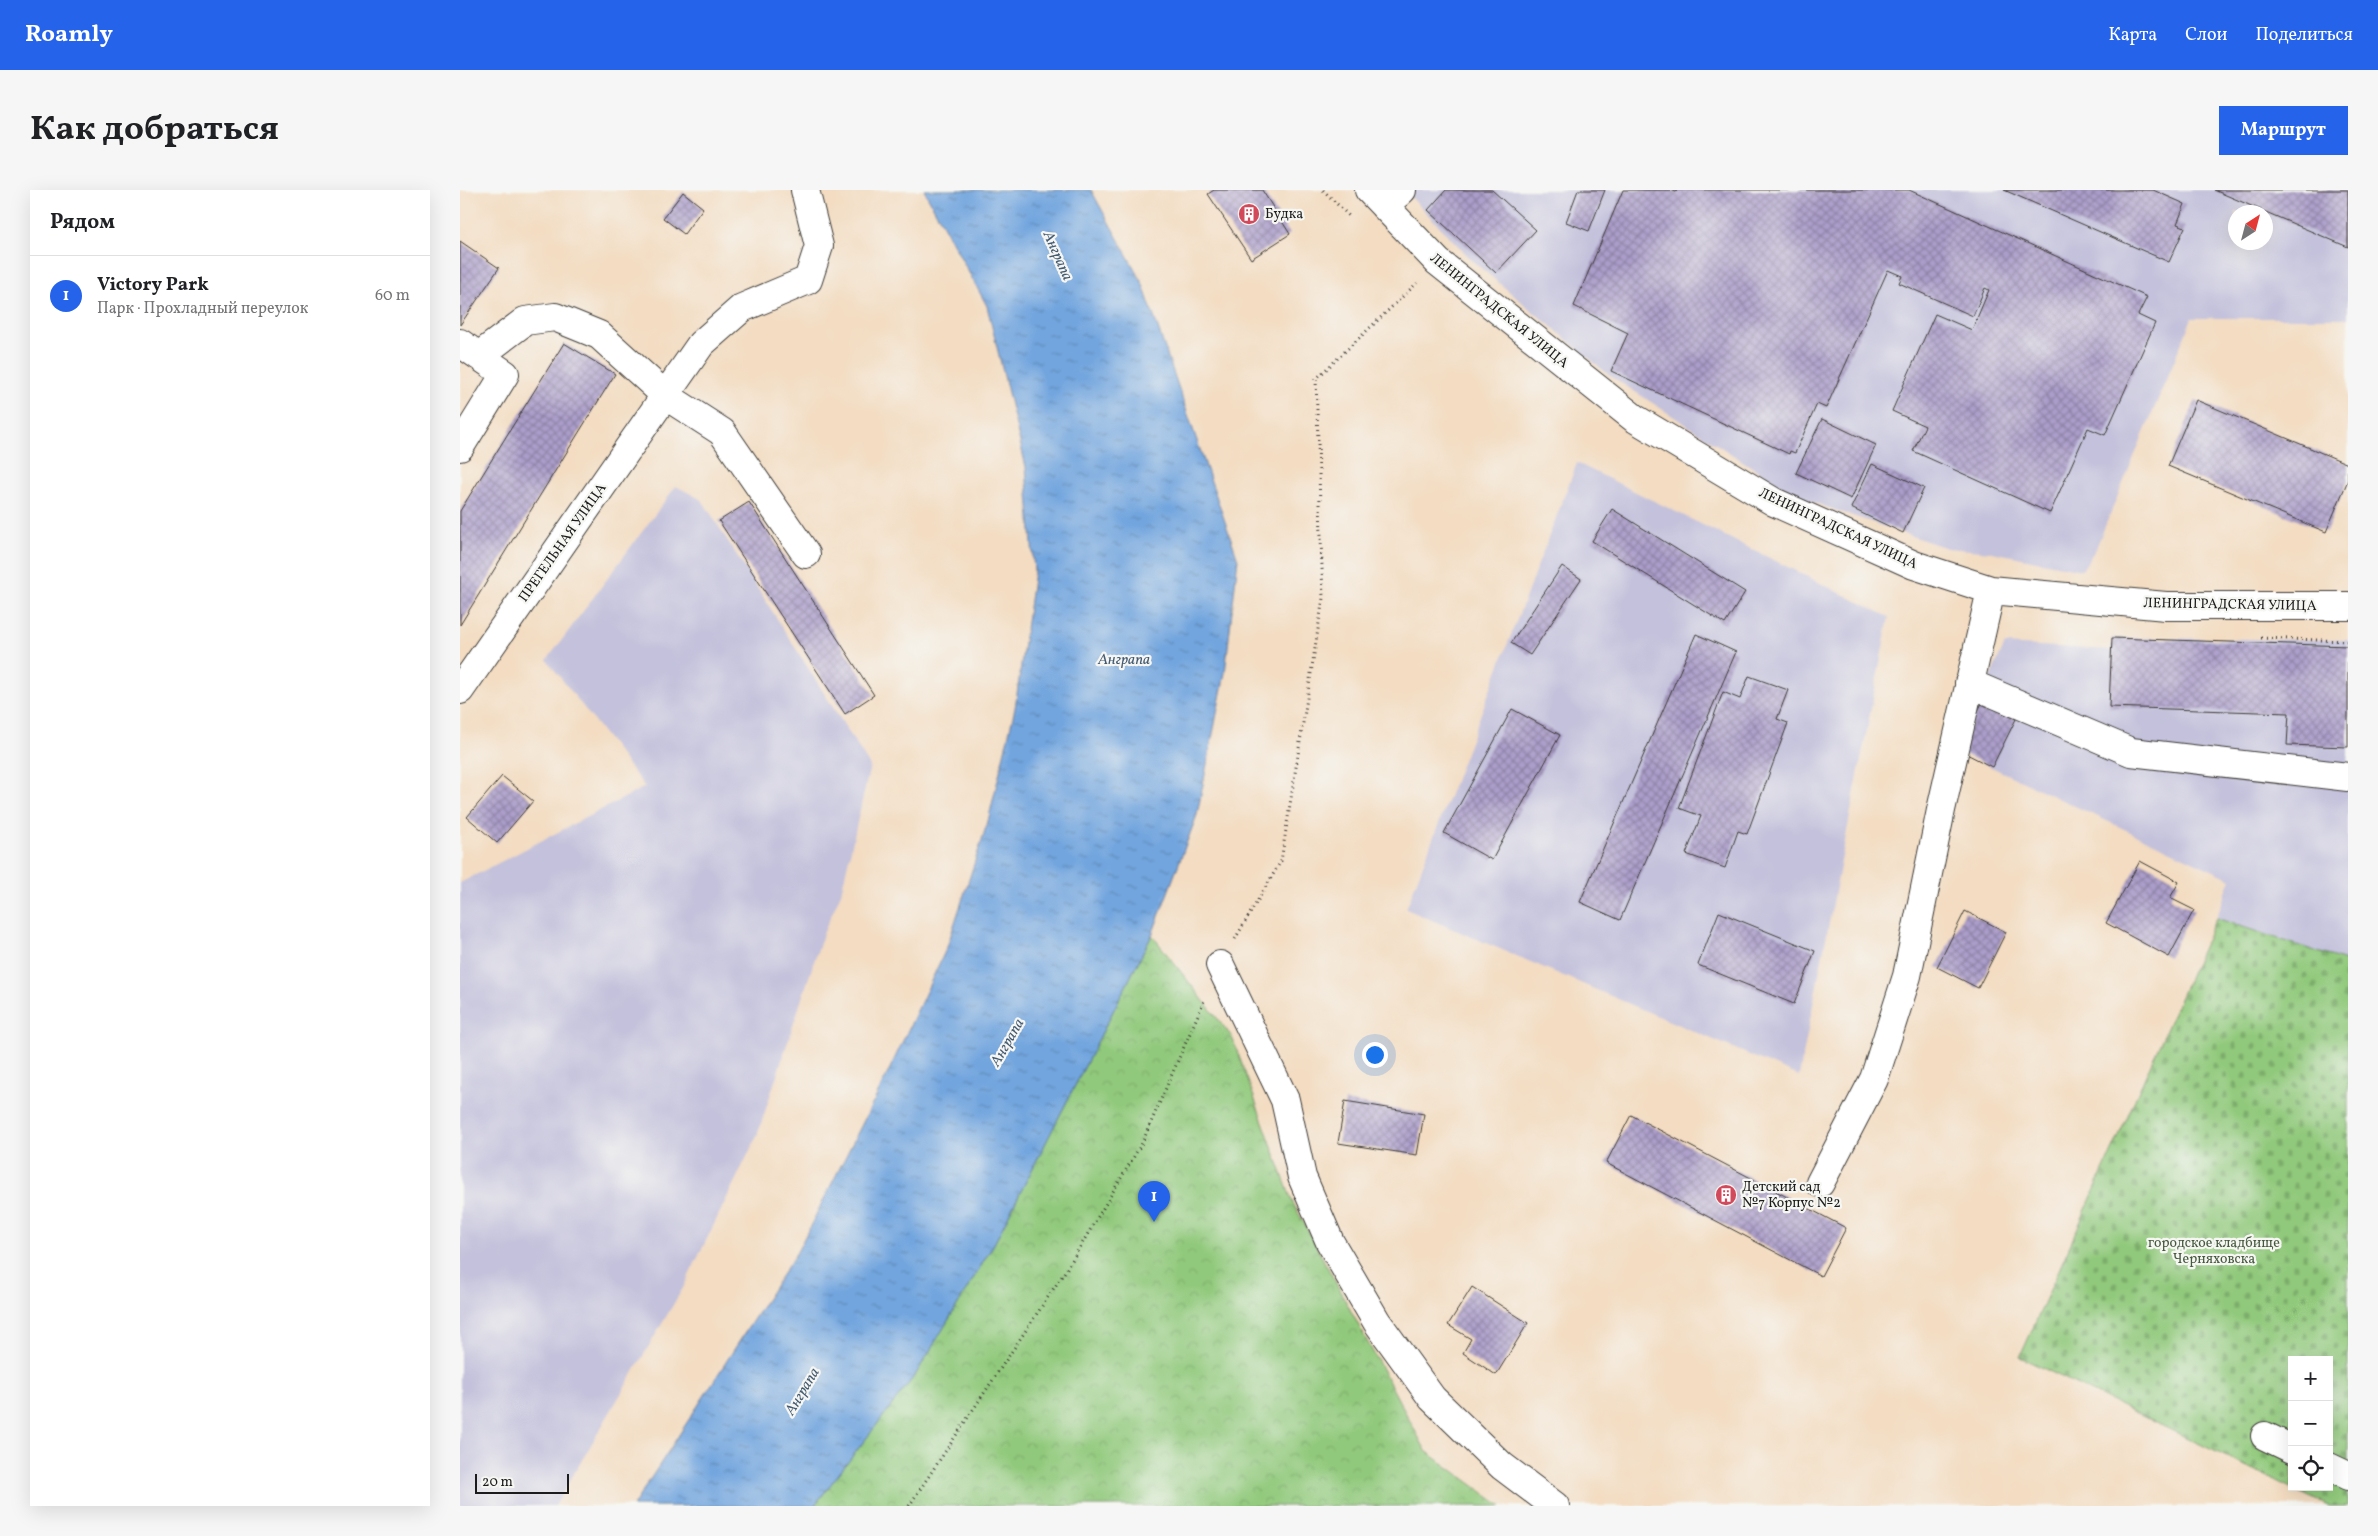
<!DOCTYPE html>
<html lang="ru">
<meta charset="utf-8">
<style>
body{margin:0;font-family:Vollkorn,serif;background:#f6f6f6;color:#202124}
.controls{position:absolute;right:15px;bottom:15px;display:grid;overflow:hidden;border-radius:0px;box-shadow:0 5px 20px #0002}
.controls button{width:45px;height:45px;display:grid;place-items:center;padding:0;border:0;border-bottom:1px solid #e0e0e0;background:#fff;color:#202124;font:25px sans-serif}
.compass{position:absolute;left:1768px;top:15px;width:45px;height:45px;border-radius:50%;background:#fff;box-shadow:0 5px 20px #0002;rotate:36deg}
.scale{position:absolute;left:15px;bottom:12px;width:94px;box-sizing:border-box;padding-left:5px;border:2px solid #1c1c1c;border-top:0;font-size:14px;line-height:18px;white-space:nowrap;color:#1c1c1c;-webkit-text-stroke:4px #f6f6f2;paint-order:stroke}
.you{position:absolute;left:914px;top:864px;width:18px;height:18px;margin:-12px;border:4px solid #fff;border-radius:50%;background:#1a73e8;box-shadow:0 0 0 8px #1a73e833}
.badge{display:grid;place-items:center;width:32px;height:32px;border-radius:50%;background:#2563eb;color:#fff;font-size:16px;font-weight:700}
.pin{position:absolute;translate:-50% -41px;filter:drop-shadow(0 1px 2px #0008)}
.pin::after{content:'';position:absolute;top:26px;width:18px;height:15px;background:inherit;clip-path:polygon(0 0,100% 0,50% 100%)}
.list{margin:0;padding:0;list-style:none}
h2{display:flex;justify-content:space-between;align-items:center;height:65px;margin:0;padding:0 20px;font-size:21px}
h2 small{font-size:16px;font-weight:400;color:#757577}
.list li{display:grid;grid-template-columns:32px 1fr auto;gap:15px;align-items:center;box-sizing:border-box;height:80px;padding:0 20px;border-top:1px solid #e0e0e0}
.list b{display:block;font-size:19px;white-space:nowrap}
.list p{margin:0;font-size:16px;white-space:nowrap;color:#757577}
.list em{font-size:16px;font-style:normal;color:#757577}
.icon{flex:none;width:28px;height:28px;fill:none;stroke:currentColor;stroke-width:2;stroke-linecap:round;stroke-linejoin:round}
.map{position:relative;flex:none;width:1888px;height:1316px;overflow:hidden;border-radius:0px}
header{display:flex;align-items:center;gap:30px;box-sizing:border-box;height:70px;padding:0 25px;background:#2563eb;color:#fff}
header strong{font-size:24px}
nav{display:flex;gap:28px;margin-inline-start:auto;font-size:18px}
.intro{display:flex;align-items:center;justify-content:space-between;box-sizing:border-box;height:120px;padding:0 30px}
h1{margin:0;font-size:35px}
.button{padding:12px 22px;border-radius:0px;background:#2563eb;color:#fff;font-size:18px;font-weight:700}
main{display:flex;gap:30px;padding:0 30px}
aside{flex:1;background:#fff;border-radius:0px;box-shadow:0 5px 20px #0002}
.map>svg:first-child{display:block}
.industrial{fill:#c3c1db;fill-rule:evenodd}
.cemetery{fill:url(#cemetery-stones);stroke:#56724c;fill-rule:evenodd}
.park{fill:url(#park-crowns);stroke:#56724c}
.water{fill:url(#water-ripples);stroke:#47607d}
.building{fill:url(#building-cross-hatch)}
.lines{fill:none;stroke-linecap:round;stroke-linejoin:round}
.minor-casing{stroke:#3c3935;stroke-width:30}
.path{stroke:#3c3935;stroke-width:3;stroke-dasharray:1 4;stroke-linecap:butt}
.minor{stroke:#fff;stroke-width:28}
.labels{text-anchor:middle;dominant-baseline:central;stroke-width:4.5;stroke-linejoin:round;paint-order:stroke}
.poi-label{font-size:14px;fill:#1c1c1c;stroke:#f6f6f2;text-anchor:start}
.street-label{font-size:14px;fill:#1c1c1c;stroke:#f6f6f2}
.park-label{font-size:14px;fill:#45593e;stroke:#f6f6f2}
.water-label{font-size:15px;font-style:italic;fill:#435a73;stroke:#f6f6f2}
</style>
<header>
<strong>Roamly</strong>
<nav><a>Карта</a><a>Слои</a><a>Поделиться</a></nav>
</header>
<div class="intro"><h1>Как добраться</h1><a class="button">Маршрут</a></div>
<main>
<aside>
<h2>Рядом<small></small></h2>
<ul class="list">
<li><span class="badge">1</span><div><b>Victory Park</b><p>Парк · Прохладный переулок</p></div><em>60 m</em></li>
</ul>
</aside>
<div class="map">
<svg width="1888" height="1316" viewBox="0 0 1888 1316">
<defs>
<pattern id="cemetery-stones" width="16" height="16" patternUnits="userSpaceOnUse" patternTransform="scale(1.25)"><rect width="16" height="16" fill="#91c97c"/><path d="M2 7V4a2 2 0 0 1 4 0v3zM10 15v-3a2 2 0 0 1 4 0v3z" fill="#7cac6b"/></pattern>
<pattern id="park-crowns" width="20" height="18" patternUnits="userSpaceOnUse" patternTransform="scale(1.25)"><rect width="20" height="18" fill="#91c97c"/><path d="M2 6a3 3 0 1 1 6 0M12 15a3 3 0 1 1 6 0" fill="none" stroke="#7cac6b"/></pattern>
<pattern id="water-ripples" width="26" height="14" patternUnits="userSpaceOnUse" patternTransform="scale(1.25)"><rect width="26" height="14" fill="#72a5de"/><path d="M2 4q2-2 4 0t4 0M15 11q2-2 4 0t4 0" fill="none" stroke="#5d86b3"/></pattern>
<pattern id="building-cross-hatch" width="8" height="8" patternUnits="userSpaceOnUse" patternTransform="scale(1.25)"><rect width="8" height="8" fill="#ac9eca"/><path d="M0 0l8 8M0 8l8-8" fill="none" stroke="#8b80a3"/></pattern>
</defs>
<rect width="100%" height="100%" fill="#f6f6f2"/>
<filter id="ink" filterUnits="userSpaceOnUse"><feTurbulence type="fractalNoise" baseFrequency=".02" numOctaves="2"/><feDisplacementMap in="SourceGraphic" scale="10" xChannelSelector="R" yChannelSelector="G"/><feConvolveMatrix kernelMatrix="1 2 1 2 8 2 1 2 1" color-interpolation-filters="sRGB"/></filter>
<filter id="wash" filterUnits="userSpaceOnUse"><feTurbulence type="fractalNoise" baseFrequency=".0096" numOctaves="4" result="noise"/><feDisplacementMap in="SourceGraphic" scale="20" xChannelSelector="R" yChannelSelector="G"/><feGaussianBlur stdDeviation="1.12" result="paint"/><feColorMatrix in="noise" values="0 0 0 0 0 0 0 0 0 0 0 0 0 0 0 0 0 1.4 0 .05"/><feComposite in="paint" operator="in"/></filter>
<g filter="url(#wash)">
<rect width="100%" height="100%" fill="#f3dcc1"/>
<path class="industrial" d="M944 0H1888V128H1732L1636 358 1622 380 1532 362 1487 358 1340 308 1149 185 1015 73ZM1776 22H1806V52H1776Z
M1117 273 1429 427 1339 886 946 719Z
M216 296 242 310 410 576 381 703 363 744 297 946 223 1098 95 1316H0V693L185 597 87 470Z
M1652 448 1888 450V772L1756 728 1771 689 1497 561 1545 454 1651 460Z"/>
<path class="cemetery" d="M1756 728 1888 772V1316H1868L1560 1167ZM1832 1170H1869V1297H1832Z"/>
<path class="park" d="M692 745 772 847 832 1011 966 1261 1042 1316H354L456 1184 534 1054Z"/>
<path class="water" d="M464 0H631L682 92 778 369 765 483 737 625 692 745 534 1054 456 1184 354 1316H173L337 1062 425 889 487 757 528 631 555 518 574 381 566 277 527 116Z"/>
<g id="blocks">
<path class="building" d="M754 0H802L830 44 791 69 748 4Z
M986 0H1032L1076 40 1036 83 968 20Z
M1118 0H1145L1129 41 1106 32Z
M1163 0H1210L1216 2 1217 0H1449L1687 107 1678 125 1695 133 1645 245 1628 238 1590 323 1453 261 1465 236 1432 221 1475 124 1512 140 1529 100 1525 98 1513 126 1439 93 1442 86 1428 80 1366 218 1357 214 1335 263 1330 261 1329 264 1151 181 1168 143 1114 116Z
M1544 0H1693L1725 14 1717 34 1725 37 1709 72Z
M1754 0H1888V57Z
M223 2 243 18 224 44 203 28Z
M0 51 39 78 0 135Z
M104 153 155 184 0 435V321Z
M1736 210 1888 274V290L1866 342 1708 276Z
M1362 229 1416 255 1391 309 1336 283Z
M1412 274 1464 298 1443 343 1391 318Z
M289 312 414 505 385 524 259 331Z
M1152 319 1285 402 1265 434 1132 351Z
M1102 376 1121 389 1070 465 1051 453Z
M1236 444 1276 462 1160 730 1120 712Z
M1652 448 1888 456V557L1827 555 1829 523 1649 517Z
M1289 486 1328 500 1317 529 1328 533 1287 644 1278 641 1265 678 1226 664 1241 626 1219 618 1263 502 1280 509Z
M1522 513 1556 529 1532 577 1499 560Z
M1052 519 1100 545 1032 670 984 643Z
M42 586 73 611 37 653 7 627Z
M1680 671 1719 692 1710 708 1734 720 1709 767 1646 733Z
M1505 721 1546 742 1518 798 1477 777Z
M1259 722 1355 761 1334 814 1238 775Z
M885 911 964 924 957 965 878 953Z
M1171 925 1386 1038 1361 1086 1146 973Z
M1012 1097 1068 1133 1036 1185 1003 1163 1011 1149 988 1135Z"/>
</g>
</g>
<g filter="url(#ink)">
<use href="#blocks" fill-opacity="0" stroke="#3c3935" stroke-width="1"/>
<g class="lines">
<g class="minor-casing">
<path id="minor" d="M909 0 978 72 1174 228 1314 312 1454 375 1531 400 1706 416H1888
M924 16 942 0
M0 153 45 184 0 257
M19 166 65 131 95 127 139 145 206 206 262 242 346 364
M1509 493 1671 562 1888 587
M0 500 241 154 282 118 348 90 359 56 345 0
M760 775 825 910 842 987 870 1052 917 1132 972 1208 1042 1276 1095 1316
M1360 993 1414 889 1447 786 1481 620 1531 400
M1805 1246 1832 1259
M1869 1277 1888 1286"/>
</g>
<path class="path" d="M863 0 890 27
M1801 448 1888 451
M775 749 821 671 863 408 856 189 957 93
M449 1316 608 1077 682 953 744 811"/>
<use href="#minor" class="minor"/>
</g>
</g>
<defs>
<g id="building-disc" transform="scale(1.125)"><circle r="9.5" fill="#d1495b" stroke="#f6f6f2"/><path d="M-4-6H4V6H1V3H-1V6H-4ZM-2.5-4.3h1.7v1.8h-1.7ZM.8-4.3h1.7v1.8H.8ZM-2.5-1h1.7V.8h-1.7ZM.8-1h1.7V.8H.8Z" fill="#fff"/></g>
</defs>
<g fill-rule="evenodd">
<use href="#building-disc" x="789" y="24"/>
<use href="#building-disc" x="1266" y="1005"/>
</g>
<g class="labels">
<g class="poi-label">
<text x="805" y="24">Будка</text>
<text x="1282" y="997">Детский сад<tspan x="1282" dy="16">№7 Корпус №2</tspan></text>
</g>
<g class="street-label">
<text transform="translate(1039 121) rotate(39)">ЛЕНИНГРАДСКАЯ УЛИЦА</text>
<text transform="translate(1378 339) rotate(25)">ЛЕНИНГРАДСКАЯ УЛИЦА</text>
<text transform="translate(103 353) rotate(-55)">ПРЕГЕЛЬНАЯ УЛИЦА</text>
<text transform="translate(1770 415) rotate(1)">ЛЕНИНГРАДСКАЯ УЛИЦА</text>
</g>
<g class="park-label">
<text x="1754" y="1053">городское кладбище<tspan x="1754" dy="16">Черняховска</tspan></text>
</g>
<g class="water-label">
<text transform="translate(597 66) rotate(66)">Анграпа</text>
<text x="664" y="470">Анграпа</text>
<text transform="translate(548 853) rotate(-60)">Анграпа</text>
<text transform="translate(343 1202) rotate(-59)">Анграпа</text>
</g>
</g>
</svg>
<div class="controls">
<button>+</button>
<button>−</button>
<button><svg class="icon" aria-label="locate" viewBox="0 0 24 24"><circle cx="12" cy="12" r="6"/><path d="M12 2v4M12 18v4M2 12h4M18 12h4"/></svg></button>
</div>
<svg class="compass" viewBox="-18 -18 36 36"><path d="M0-13l5 13h-10z" fill="#e53935"/><path d="M0 13l5-13h-10z" fill="#757577"/></svg>
<div class="scale">20 m</div>
<div class="you"></div>
<div class="pin badge" style="left:694px;top:1032px">1</div>
</div>
</main>
